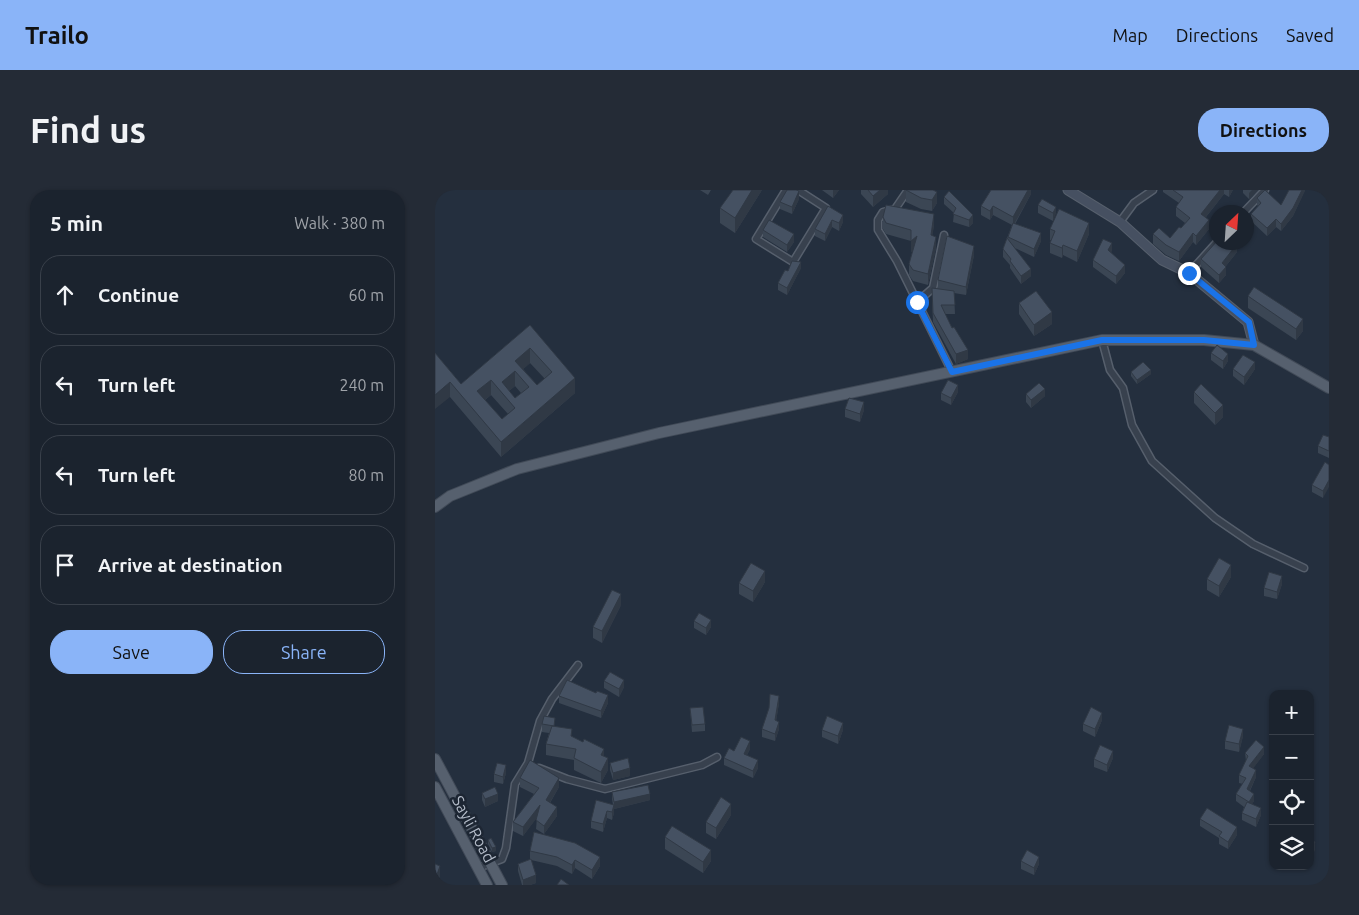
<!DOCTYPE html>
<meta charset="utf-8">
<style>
body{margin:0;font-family:Ubuntu,sans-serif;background:#242b36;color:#f1f3f6}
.controls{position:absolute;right:15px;bottom:15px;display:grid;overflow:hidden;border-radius:10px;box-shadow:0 1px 4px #0004}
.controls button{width:45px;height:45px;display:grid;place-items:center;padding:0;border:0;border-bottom:1px solid #39404a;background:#1b232e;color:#f1f3f6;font:25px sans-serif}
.compass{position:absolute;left:774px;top:15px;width:45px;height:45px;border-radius:50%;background:#1b232e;box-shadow:0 1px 4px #0004;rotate:25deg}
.stop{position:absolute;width:15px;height:15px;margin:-11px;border:4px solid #1a73e8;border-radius:50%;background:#fff}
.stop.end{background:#1a73e8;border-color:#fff;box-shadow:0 1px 5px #0008}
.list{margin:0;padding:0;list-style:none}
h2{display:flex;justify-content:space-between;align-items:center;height:65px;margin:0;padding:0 20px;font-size:21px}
h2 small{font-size:16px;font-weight:400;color:#a0a4aa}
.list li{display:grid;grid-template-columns:32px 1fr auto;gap:15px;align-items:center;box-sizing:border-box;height:80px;margin:0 10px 10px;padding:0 10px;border:1px solid #39404a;border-radius:20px}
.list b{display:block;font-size:19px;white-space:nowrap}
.list em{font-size:16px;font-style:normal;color:#a0a4aa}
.actions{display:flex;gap:10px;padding:15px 20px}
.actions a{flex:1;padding:11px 0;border:1px solid #8ab4f8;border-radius:20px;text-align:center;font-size:18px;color:#8ab4f8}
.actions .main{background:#8ab4f8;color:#111}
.icon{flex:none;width:28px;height:28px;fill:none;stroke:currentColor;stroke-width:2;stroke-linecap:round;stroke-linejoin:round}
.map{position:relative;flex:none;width:894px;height:695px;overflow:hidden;border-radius:20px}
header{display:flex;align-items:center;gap:30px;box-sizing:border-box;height:70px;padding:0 25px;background:#8ab4f8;color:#111}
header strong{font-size:24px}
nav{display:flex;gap:28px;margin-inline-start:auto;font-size:18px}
.intro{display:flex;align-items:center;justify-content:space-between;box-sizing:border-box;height:120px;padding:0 30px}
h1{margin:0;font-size:35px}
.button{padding:12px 22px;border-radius:20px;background:#8ab4f8;color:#111;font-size:18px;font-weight:700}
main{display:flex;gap:30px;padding:0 30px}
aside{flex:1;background:#1b232e;border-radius:20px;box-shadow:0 1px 4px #0004}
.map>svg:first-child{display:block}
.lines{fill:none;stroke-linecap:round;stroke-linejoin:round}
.minor-casing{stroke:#565f6c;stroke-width:9}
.secondary-casing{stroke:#565f6c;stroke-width:11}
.primary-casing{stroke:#414a57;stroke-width:12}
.minor{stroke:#38414e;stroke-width:6}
.secondary{stroke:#465061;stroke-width:9}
.primary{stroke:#56606e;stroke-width:10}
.wall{fill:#3b4654;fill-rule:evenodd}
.shaded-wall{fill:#303945}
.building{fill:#455162;stroke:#303945;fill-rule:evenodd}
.route{stroke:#1a73e8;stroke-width:6}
.labels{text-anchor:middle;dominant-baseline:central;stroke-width:5;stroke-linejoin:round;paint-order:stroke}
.street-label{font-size:16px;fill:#b4bcc9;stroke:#1d2633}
</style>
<header>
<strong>Trailo</strong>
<nav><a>Map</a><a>Directions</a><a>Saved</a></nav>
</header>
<div class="intro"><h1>Find us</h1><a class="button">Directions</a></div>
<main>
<aside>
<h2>5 min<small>Walk · 380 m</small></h2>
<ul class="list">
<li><svg class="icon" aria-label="ahead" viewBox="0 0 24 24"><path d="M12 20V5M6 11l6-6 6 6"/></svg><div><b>Continue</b></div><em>60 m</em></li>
<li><svg class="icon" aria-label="left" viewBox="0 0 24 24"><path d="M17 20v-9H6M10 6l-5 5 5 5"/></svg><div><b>Turn left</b></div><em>240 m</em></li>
<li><svg class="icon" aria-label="left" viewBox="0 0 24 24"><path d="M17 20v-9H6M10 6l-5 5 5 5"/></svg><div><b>Turn left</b></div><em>80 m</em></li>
<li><svg class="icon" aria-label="arrive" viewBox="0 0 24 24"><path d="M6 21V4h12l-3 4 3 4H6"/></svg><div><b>Arrive at destination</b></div></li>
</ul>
<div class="actions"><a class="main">Save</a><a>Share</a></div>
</aside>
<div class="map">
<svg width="894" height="695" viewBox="0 0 894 695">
<rect width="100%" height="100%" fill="#242f3e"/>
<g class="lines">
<g class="minor-casing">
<path id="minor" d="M351 0 321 49 358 72 391 18 363 0
M473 0 460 19 448 22 443 30V40L462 71 517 182
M809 22 830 0
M685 32 699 13 718 0
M754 83 782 52
M482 112 498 98 509 45
M667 150 675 180 688 198 697 235 717 271 780 328 818 354 869 378
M104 578 132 589 170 599 267 575 282 567
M43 678 67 669 71 658 80 594 93 573 105 531 117 509 143 475"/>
</g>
<g class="secondary-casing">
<path id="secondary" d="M633 0 685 32 727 70 754 83 813 132 819 155"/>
</g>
<g class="primary-casing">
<path id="primary" d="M0 317 15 306 82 279 224 243 667 150H769L819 155 894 198
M0 569 67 695
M0 597 52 695"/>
</g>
<use href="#minor" class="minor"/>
<use href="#secondary" class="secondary"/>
<use href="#primary" class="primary"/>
</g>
<path class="wall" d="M265 0H276L273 5Z
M327 0 300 43 285 33V18Z
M387 0H404L398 8Z
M426 0H453V4L438 17 426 4Z
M471 0 502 2V13L497 21 486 19 471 12Z
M596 0V4L580 34 606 51 599 67 580 58 596 86 586 94 575 78V75L568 67V59L577 35 558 25 555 30 546 25V16Z
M728 0H798L794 7 789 4 771 27 774 39 761 55 758 52 744 71 731 65 718 54V44L735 48 746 38 750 33 741 26V17L744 13 728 2Z
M808 0H823L814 9 808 3Z
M870 0 858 26 846 41 841 37 832 46 816 31V24L823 16 822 15V8L846 15Z
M509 7 538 33 534 37 518 32 519 23 509 14Z
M364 9 357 24 345 19V12Z
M603 15 621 17 618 31 603 23Z
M393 16 408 32 404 41 397 37 390 51 380 46V39Z
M448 27 499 35 497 46 501 58 493 95 478 91 474 85V74L478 60 476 62V51L451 44 448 39Z
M615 39 654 44 642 72 628 65 627 68 615 63V53L616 50H615Z
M328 40 359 52 352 62 328 47Z
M677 61 676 62 690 83 681 94 658 77V70Z
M802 62 791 76V85L784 93 766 77V69Z
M539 65 531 105 519 103 520 124H510L533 169 521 174 498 132 497 107 503 99V90Z
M366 78 352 105 343 100V93L353 81Z
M813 106 868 141 861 150 813 118Z
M584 113 617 134 599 146 584 124Z
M95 135 140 203 66 267 15 207 0 163 26 194ZM95 173 110 189 102 195 88 179ZM80 196 86 203 80 208 74 201ZM56 205 73 224 67 229 50 210Z
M776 163 793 171 788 179 776 170Z
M798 179H820L809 195 798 186Z
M696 182 716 184 702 194 696 186Z
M523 202 516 215 506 210V203Z
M759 202 788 227 780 235 759 213Z
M591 204 610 206 596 218 591 212Z
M410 219 429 220 425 232 410 227Z
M894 247V268L883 263V256Z
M890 272 888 308 877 302V295Z
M796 387 784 407 772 400V389Z
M330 392 318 412 304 404V393Z
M847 394 842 409 829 406V398Z
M186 415 167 453 158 448V437Z
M259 431 276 437 271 445 259 438Z
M169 491 189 497 184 507 169 498Z
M124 506 173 513 166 528 124 513Z
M344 513 341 531 344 539 340 551 327 547V539Z
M255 518 270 534V541L257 542Z
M667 530 660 547 648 541V534Z
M107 534 120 536 169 566 173 580 166 593 139 580V570L111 565V554L114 543 107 542Z
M387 540H408L403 554 387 547Z
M808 546 804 562 790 559V551Z
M315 559 312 565 323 578 318 588 289 575V568L299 561Z
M810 563 829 564 818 578 821 587 815 601 819 611 817 614 826 625 821 637 807 630V623L809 617 801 611V604L808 594 804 593V585L811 571Z
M678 568 672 582 659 577V569Z
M175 573 195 586 178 590 175 580Z
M71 583 68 594 59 592V584Z
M85 588 124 597 115 613 122 626 109 644 101 639 102 627 88 646 78 641V632L99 604 85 597Z
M177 602 215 610 179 619V616V623L177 630 172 628 168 642 156 638V631L178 615 177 609Z
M47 603 63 611 50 617 47 610Z
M296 625 281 649 271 643V632Z
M765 629 802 645 793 659 784 654V648L765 636Z
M99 642 165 676 157 689 140 678 137 684 122 676 96 670 101 693 95 695H87L83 681V674L95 670V661Z
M230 647 276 671 268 683 230 659Z
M53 650 61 661 57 662 53 654Z
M586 671 604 674 599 685 586 679Z"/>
<path class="shaded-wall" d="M317 0H327L300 43V28Z
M398 0H404L398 8Z
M445 0H453V4L438 17V6Z
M593 0H596V4L578 36V27Z
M785 0H789V4L766 33V24Z
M794 0H798L794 7Z
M817 0H823L814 9V3Z
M867 0H870V1L858 26 846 41V34Z
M364 1V9L357 24V17Z
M502 2V13L497 21V10Z
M558 16V25L555 30V21Z
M621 17V24L618 31V23Z
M499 24V35L496 56V45Z
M408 25V32L404 41V33Z
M538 25V33L534 37V30Z
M841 29V37L832 46V38Z
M397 30V37L390 51V44Z
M774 30V39L761 55V46Z
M654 33V44L642 72V61Z
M606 43V51L599 67V59Z
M758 43V52L744 71V62Z
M359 44V52L352 62V55Z
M482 46V57L476 62V51Z
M501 47V58L493 95V84Z
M677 53V61L673 67V60Z
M802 54V62L787 81V73Z
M628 55V65L627 68V58Z
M539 56V65L531 105V97Z
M366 72V78L352 105V98Z
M690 75V83L681 94V86Z
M791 77V85L784 93V85Z
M596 79V86L586 94V86Z
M617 122V134L599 146V135Z
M868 129V141L861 150V139Z
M95 158V173L83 184 80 171Z
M533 160V169L521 174V164Z
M793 164V171L788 179V171Z
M820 172V179L809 195V187Z
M716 180V184L702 194V190Z
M80 181V196L69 205 67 192Z
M140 188V203L66 267V252Z
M56 190V205L42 216V201Z
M15 192V207L0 219V205Z
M523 195V202L516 215V208Z
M610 199V206L596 218V210Z
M429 212V220L425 232V224Z
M788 215V227L780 235V223Z
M894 290V297L888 308V301Z
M796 375V387L784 407V396Z
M330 381V392L318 412V401Z
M847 386V394L842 409V402Z
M186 404V415L167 453V441Z
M276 430V437L271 445V438Z
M189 490V497L184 507V499Z
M173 505V513L166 528V521Z
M344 506V513L340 538V530Z
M667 523V530L660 547V539Z
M344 532V539L340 551V544Z
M408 533V540L403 554V546Z
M808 539V546L804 562V554Z
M315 551V559L309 571V564Z
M829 557V564L814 584V576Z
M169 559V570L166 565Z
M678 561V568L672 582V575Z
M173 568V580L166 593V582Z
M323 570V578L318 588V581Z
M71 575V583L68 594V587Z
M195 578V586L178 590V583Z
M821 580V587L812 606V599Z
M124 588V597L111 619V610Z
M63 604V611L50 617V609Z
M215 604V610L179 619V612Z
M819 604V611L814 620V612Z
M296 614V625L281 649V638Z
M105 615V624L88 646V637Z
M179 615V623L177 630V622Z
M122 617V626L109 644V636Z
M826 618V625L821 637V629Z
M172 621V628L168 642V634Z
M802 637V645L793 659V652Z
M880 652V660L875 670V662Z
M61 657V661L57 662V658Z
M276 660V671L268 683V672Z
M165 667V676L157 689V680Z
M604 667V674L599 685V678Z
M140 670V678L137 684V675Z
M5 676V687L2 695H0V690Z
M101 685V693L95 695H88V690Z"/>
<path class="building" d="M298 0H317L300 28 285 18Z
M352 0H361L364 1 357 17 345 12Z
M433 0H445L438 6Z
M471 0H498L502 2 497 10 486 8Z
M556 0H593L578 27 558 16 555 21 546 16Z
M738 0H785L766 24 774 30 761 46 758 43 744 62 731 55 718 44 724 38 735 48 744 37 746 38 755 28 741 17 748 7Z
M830 0 846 15 854 0H867L858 18 846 34 841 29 832 38 816 24 826 13 822 8Z
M514 1 538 25 534 30 518 24 521 18 509 7Z
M607 9 621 17 618 23 603 15Z
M451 15 499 24 496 45 501 47 493 84 478 80 474 74 482 46 476 51V40L451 33 448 27Z
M393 16 408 25 404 33 397 30 390 44 380 39Z
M624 19 654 33 642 61 628 55 627 58 615 53 620 41 615 39Z
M334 30 359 44 352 55 328 40Z
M578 33 606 43 599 59 573 47Z
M512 46 539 56 531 97 503 90Z
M572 48 596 79 586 86 575 71 576 69 568 59Z
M668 49 677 53 673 60 690 75 681 86 658 70Z
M782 51V52H800L802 54 787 73 791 77 784 85 766 69Z
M357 71 366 72 352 98 343 93 350 80 353 81Z
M819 97 868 129 861 139 813 106Z
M497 98 519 101 520 115H506L517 138 519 137 533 160 521 164 498 123Z
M601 101 617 122 599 135 584 113Z
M95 135 140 188 66 252 15 192 0 205V163L26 194ZM95 158 117 182 102 195 80 171ZM80 181 94 197 80 208 67 192ZM56 190 80 218 67 229 42 201Z
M782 155 793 164 788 171 776 163Z
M808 165 820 172 809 187 798 179Z
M708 172 716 180 702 190 696 182Z
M513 190 523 195 516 208 506 203Z
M604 193 610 199 596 210 591 204Z
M766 194 788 215 780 223 759 202Z
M414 208 429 212 425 224 410 219Z
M888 245 894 247V261L883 256Z
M890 272 894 275V290L888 301 877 295Z
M784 368 796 375 784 396 772 389Z
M316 373 330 381 318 401 304 393Z
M834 382 847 386 842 402 829 398Z
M177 400 186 404 167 441 158 437Z
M264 423 276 430 271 438 259 431Z
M175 482 189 490 184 499 169 491Z
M132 490 161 503 162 501 173 505 166 521 124 506Z
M335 504 344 506 340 530 344 532 340 544 327 539 334 518Z
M268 517 270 534 257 535 255 518Z
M656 517 667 523 660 539 648 534Z
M109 526 120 528 119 536 107 534Z
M392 526 408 533 403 546 387 540Z
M794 535 808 539 804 554 790 551Z
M117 536 137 539 136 546 148 552 149 549 169 559 166 565 173 568 166 582 139 568 141 559 111 554Z
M306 547 315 551 309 564 323 570 318 581 289 568 294 558 299 561Z
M821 550 829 557 814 576 821 580 812 599 819 604 814 612 801 604 811 588 804 585 813 566 810 563Z
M665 555 678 561 672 575 659 569Z
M193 568 195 578 178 583 175 573Z
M95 570 124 588 111 610 122 617 109 636 101 630 105 615 88 637 78 632 104 598 85 588Z
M62 573 71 575 68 587 59 584Z
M213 595 215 604 179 612 177 602Z
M60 597 63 604 50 609 47 603Z
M286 607 296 614 281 638 271 632Z
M161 610 179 615 177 622 172 621 168 634 156 631Z
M812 612 826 618 821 629 807 623Z
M772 618 802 637 793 652 784 646 787 642 765 629Z
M237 636 276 660 268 672 230 647Z
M99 642 140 653 165 667 157 680 140 670 137 675 122 667 95 661Z
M56 648 61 657 57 658 53 650Z
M875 650 880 652 875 662Z
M592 660 604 667 599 678 586 671Z
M96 669 101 685 88 690 83 674Z
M0 674 5 676 0 690Z
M126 689 134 695H122Z"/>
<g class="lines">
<path class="route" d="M482 112 517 182 667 150H769L819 155 814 132 754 83"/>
</g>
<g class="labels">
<g class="street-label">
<text transform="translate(39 639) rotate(62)">Sayli Road</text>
</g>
</g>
</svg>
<div class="controls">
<button>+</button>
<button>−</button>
<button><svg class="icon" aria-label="locate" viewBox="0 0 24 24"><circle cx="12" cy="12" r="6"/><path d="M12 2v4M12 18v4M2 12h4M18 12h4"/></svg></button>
<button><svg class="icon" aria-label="layers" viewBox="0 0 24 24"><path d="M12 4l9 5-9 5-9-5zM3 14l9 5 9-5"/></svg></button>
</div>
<svg class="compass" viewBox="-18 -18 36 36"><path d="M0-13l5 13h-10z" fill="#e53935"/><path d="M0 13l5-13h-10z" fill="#a0a4aa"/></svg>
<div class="stop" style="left:482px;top:112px"></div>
<div class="stop end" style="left:754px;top:83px"></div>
</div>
</main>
